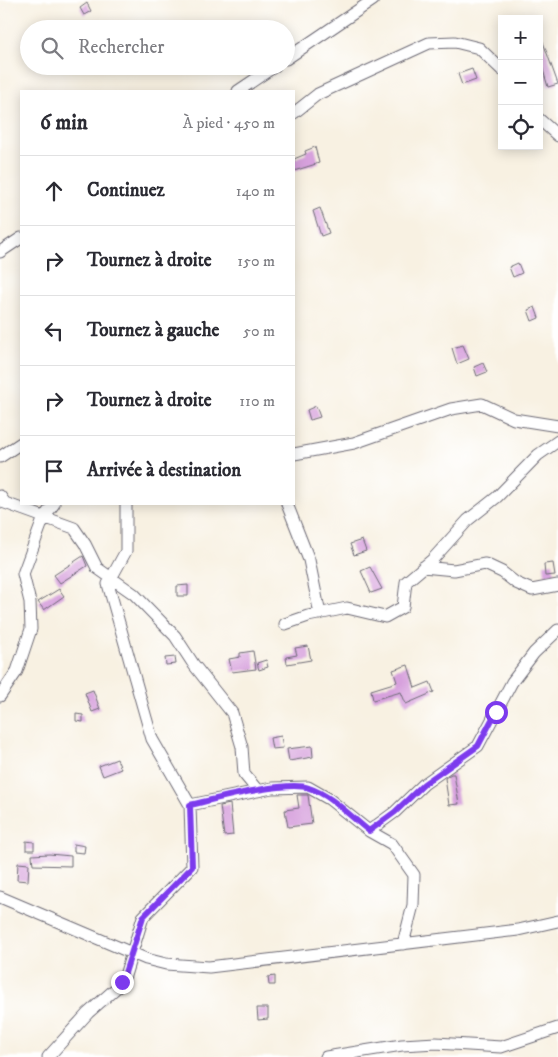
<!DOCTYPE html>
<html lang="fr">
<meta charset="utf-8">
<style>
body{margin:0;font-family:"IM FELL DW Pica",serif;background:#f2f2f3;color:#2b2b33}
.controls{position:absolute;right:15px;top:15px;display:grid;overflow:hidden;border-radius:0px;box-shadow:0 2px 12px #0003}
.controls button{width:45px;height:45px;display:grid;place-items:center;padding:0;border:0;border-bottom:1px solid #e1e1e2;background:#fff;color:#2b2b33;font:25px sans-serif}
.stop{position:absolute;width:15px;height:15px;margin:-11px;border:4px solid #7c3aed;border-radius:50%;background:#fff}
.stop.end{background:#7c3aed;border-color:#fff;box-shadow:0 1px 5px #0008}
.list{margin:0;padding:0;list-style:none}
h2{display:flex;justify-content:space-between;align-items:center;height:65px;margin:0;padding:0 20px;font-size:21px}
h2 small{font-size:16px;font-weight:400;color:#7c7c81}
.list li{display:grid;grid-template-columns:32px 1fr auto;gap:15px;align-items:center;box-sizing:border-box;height:70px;padding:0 20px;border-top:1px solid #e1e1e2}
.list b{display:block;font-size:19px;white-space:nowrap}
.list em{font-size:16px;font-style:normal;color:#7c7c81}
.icon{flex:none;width:28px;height:28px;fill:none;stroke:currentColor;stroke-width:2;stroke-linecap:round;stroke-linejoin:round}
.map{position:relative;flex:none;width:558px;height:1057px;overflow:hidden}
.search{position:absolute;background:#fff;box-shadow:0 2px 12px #0003;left:20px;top:20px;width:275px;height:55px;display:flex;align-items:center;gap:12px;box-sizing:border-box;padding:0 18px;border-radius:28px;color:#7c7c81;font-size:19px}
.panel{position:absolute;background:#fff;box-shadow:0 2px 12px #0003;left:20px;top:90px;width:275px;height:415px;border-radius:0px}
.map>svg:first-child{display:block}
.building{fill:#d7a1dd}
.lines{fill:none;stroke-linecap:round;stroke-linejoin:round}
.minor-casing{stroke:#6d6a75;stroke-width:13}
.minor{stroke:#fff;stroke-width:11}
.route{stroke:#7c3aed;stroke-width:6}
</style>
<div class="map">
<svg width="558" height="1057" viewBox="0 0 558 1057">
<rect width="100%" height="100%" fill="#fff"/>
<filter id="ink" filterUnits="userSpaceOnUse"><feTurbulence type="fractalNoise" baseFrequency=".02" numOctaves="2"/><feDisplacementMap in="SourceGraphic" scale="10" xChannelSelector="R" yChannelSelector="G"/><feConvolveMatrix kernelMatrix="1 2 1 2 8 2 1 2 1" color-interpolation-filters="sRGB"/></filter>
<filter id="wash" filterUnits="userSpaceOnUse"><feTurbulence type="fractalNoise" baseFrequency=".0096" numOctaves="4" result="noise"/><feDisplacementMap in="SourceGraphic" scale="20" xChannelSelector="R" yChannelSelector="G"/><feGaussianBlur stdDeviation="1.12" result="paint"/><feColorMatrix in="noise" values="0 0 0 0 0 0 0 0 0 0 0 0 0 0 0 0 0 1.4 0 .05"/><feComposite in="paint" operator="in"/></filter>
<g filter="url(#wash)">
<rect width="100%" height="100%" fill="#f8f1e2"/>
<g id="blocks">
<path class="building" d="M87 3 91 11 84 15 80 8Z
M539 31 558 84 548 87 541 63 539 64Z
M472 69 476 80 462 85 458 74Z
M315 147 319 163 294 171V159L306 154 305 151Z
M320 208 329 233 321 236 313 211Z
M518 263 522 273 513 277 509 267Z
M535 307 539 318 532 321 528 310Z
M463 345 469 359 457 364 452 348Z
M483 363 487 372 477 376 474 367Z
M316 406 320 417 310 420 307 410Z
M362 540 366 551 354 555 350 544Z
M83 556 87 566 60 583 54 575Z
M553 563 555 575 545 576 544 564Z
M370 567 382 589 371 593 361 571Z
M188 585V596H177V586Z
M59 589 64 596 44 610 38 602Z
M308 646 311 660 287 664 286 657 297 655 295 648Z
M253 651 256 669 232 672 229 659 240 657V653Z
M175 657 176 664 166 665 165 658Z
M266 660 268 667 259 670 257 663Z
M408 665 415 688 430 682 434 692 406 704 401 692 373 700 371 690 397 682 393 670Z
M93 690 100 709 92 712 85 693Z
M76 714 83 715V722L76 721Z
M281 736 283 748 272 749 270 738Z
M312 746 313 757 289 761 287 749Z
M117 759 121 769 103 776 99 766Z
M451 774H454L459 804 449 805 445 778Z
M297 795H308L312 824 288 827 285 810 299 808Z
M230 804 233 835 224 836 220 806Z
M26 841 34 842V850H26Z
M74 844 85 846 84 853 74 852Z
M49 854 71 856V866L33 865 32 855Z
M18 863 29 864 28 881 17 880Z
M275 976V985H269L268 977Z
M257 1008H268V1019L258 1020Z"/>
</g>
</g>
<g filter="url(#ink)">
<use href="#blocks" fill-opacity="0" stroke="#6d6a75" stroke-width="1"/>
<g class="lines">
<g class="minor-casing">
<path id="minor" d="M286 59 373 0
M238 91 275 66
M294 113 318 94 429 43 455 42 479 48 502 70
M539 119 558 136
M0 252 21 238
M294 454 354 443 451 409 482 404 514 419 558 426
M0 457 21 443
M0 496 5 503 74 528 85 544 97 568 134 594 175 636 194 665 232 713 242 747 244 774 258 791
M287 504 309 560 320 614
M423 567 454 570 485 564 502 572 516 583 532 590 558 585
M285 624 308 616 347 608 385 617 403 607 406 582 432 560 468 520 497 497 538 455 558 441
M0 696 17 671 31 629 30 602 23 574 44 517 54 504
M190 805 272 788 308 787 329 799 369 831 392 844 414 875 413 905 403 944
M369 831 395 812 424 784 478 746 512 682 534 653 558 630
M0 897 146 959 166 964 209 967 518 930 558 921
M48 1057 88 1013 123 982 143 917 192 867 190 805 152 739 108 584 126 551V504
M326 1057 402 1045 436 1043 501 1047 558 1028"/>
</g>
<use href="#minor" class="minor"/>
</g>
</g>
<g class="lines" filter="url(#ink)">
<path class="route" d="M122 982 143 917 192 867 190 805C216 799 287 780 309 788 331 795 351 817 369 831L395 812 424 784 478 746 496 712"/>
</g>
</svg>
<div class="controls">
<button>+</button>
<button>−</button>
<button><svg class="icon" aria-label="locate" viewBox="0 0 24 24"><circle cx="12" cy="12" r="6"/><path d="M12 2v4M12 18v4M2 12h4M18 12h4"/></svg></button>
</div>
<div class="stop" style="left:496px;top:712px"></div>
<div class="stop end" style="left:122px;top:982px"></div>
<div class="search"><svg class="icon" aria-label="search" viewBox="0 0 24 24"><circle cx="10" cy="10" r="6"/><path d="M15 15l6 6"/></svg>Rechercher</div>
<section class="panel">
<h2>6 min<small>À pied · 450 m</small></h2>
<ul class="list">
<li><svg class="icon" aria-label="ahead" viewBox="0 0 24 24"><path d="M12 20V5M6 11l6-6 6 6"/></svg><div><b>Continuez</b></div><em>140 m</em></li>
<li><svg class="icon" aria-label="right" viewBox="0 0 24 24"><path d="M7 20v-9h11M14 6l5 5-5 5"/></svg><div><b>Tournez à droite</b></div><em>150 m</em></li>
<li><svg class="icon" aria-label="left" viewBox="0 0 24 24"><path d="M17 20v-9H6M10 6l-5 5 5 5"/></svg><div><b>Tournez à gauche</b></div><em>50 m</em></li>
<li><svg class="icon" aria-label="right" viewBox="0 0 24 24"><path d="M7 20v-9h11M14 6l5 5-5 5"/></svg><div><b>Tournez à droite</b></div><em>110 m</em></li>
<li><svg class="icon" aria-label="arrive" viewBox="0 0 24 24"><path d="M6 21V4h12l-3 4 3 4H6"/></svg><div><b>Arrivée à destination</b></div></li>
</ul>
</section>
</div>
